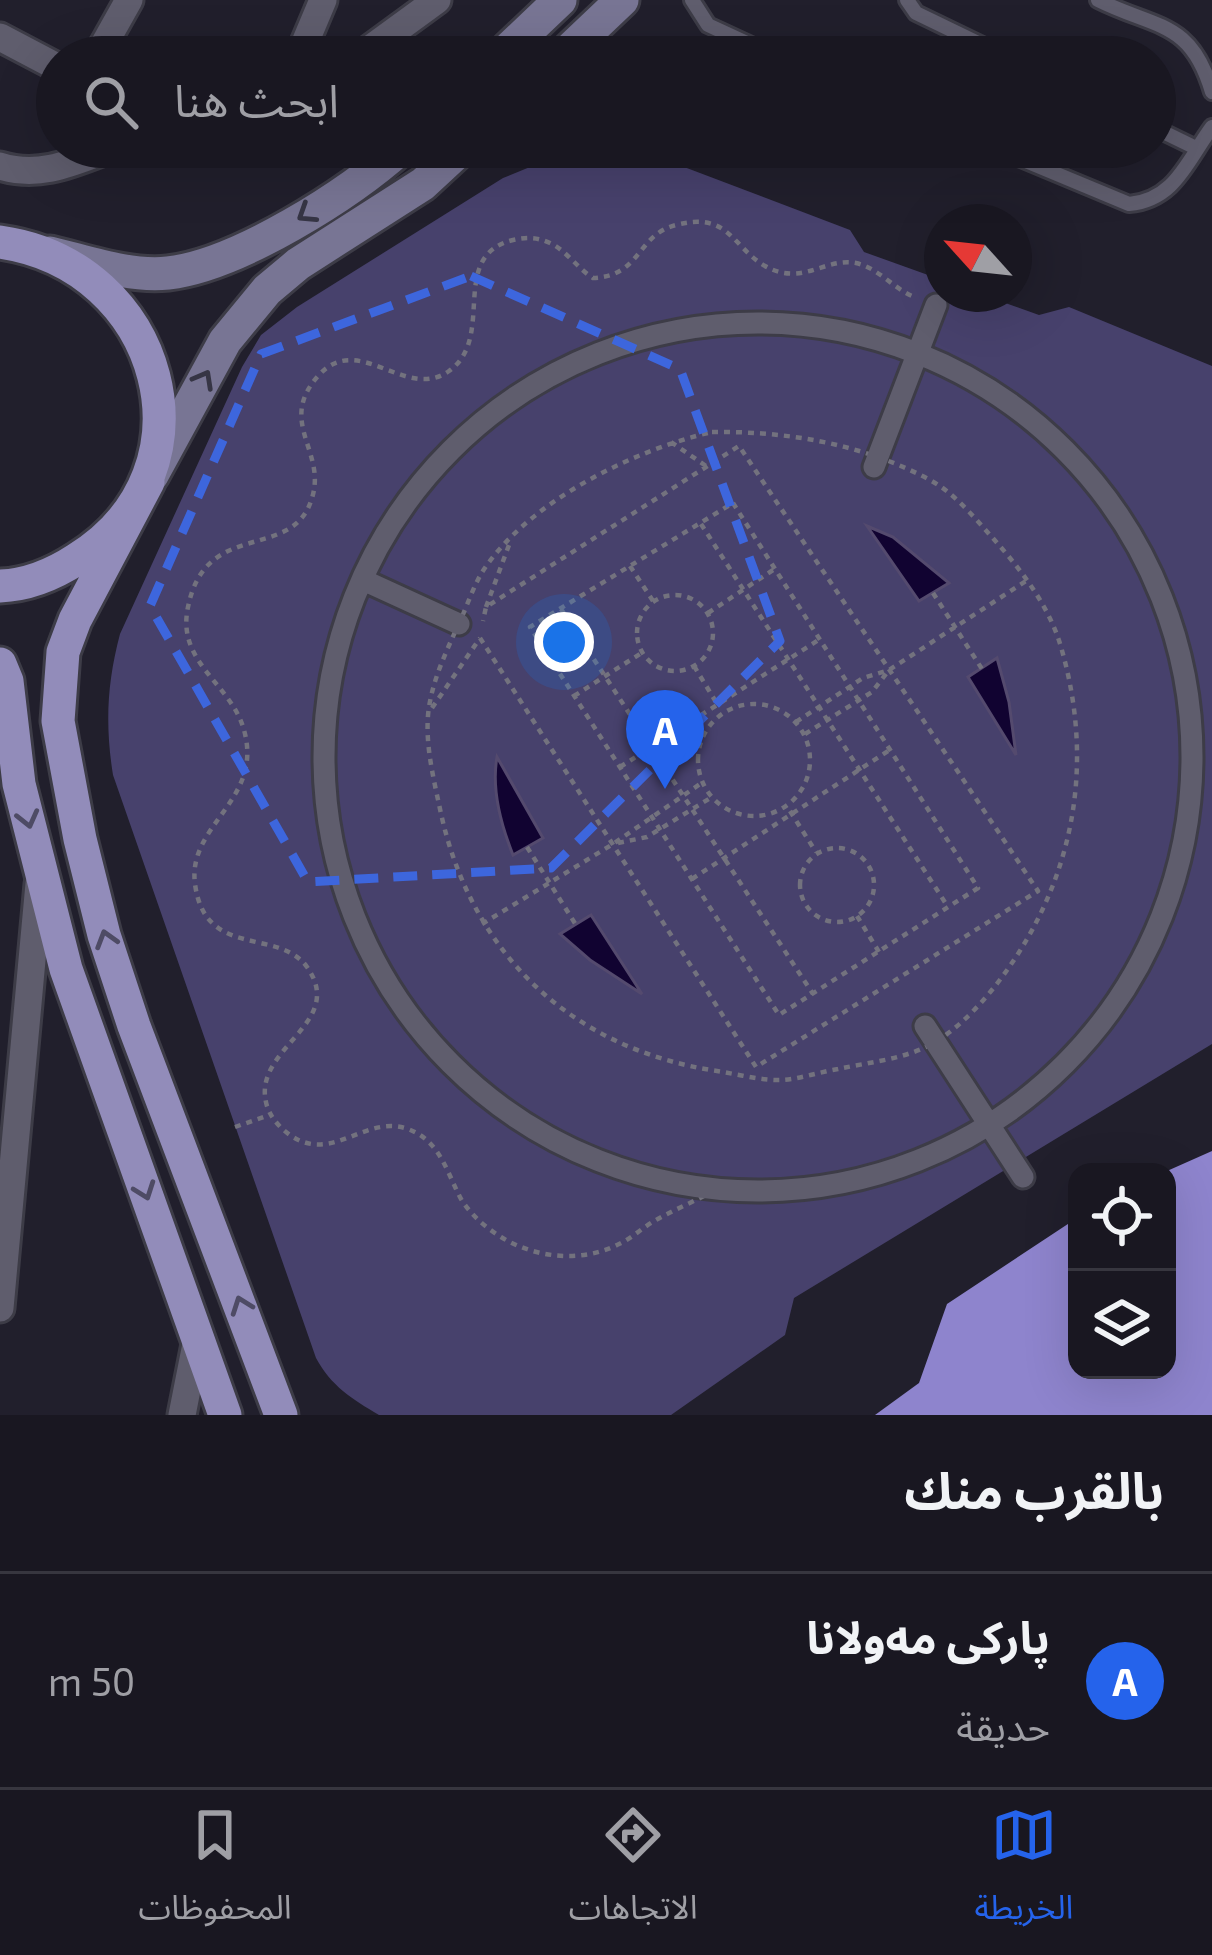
<!DOCTYPE html>
<html lang="ar">
<meta charset="utf-8">
<style>
body{margin:0;font-family:"Exo 2","Noto Sans Arabic",sans-serif;background:#22202a;color:#f1f3f6;direction:rtl}
.controls{position:absolute;right:36px;bottom:36px;display:grid;overflow:hidden;border-radius:24px;box-shadow:0 12px 48px #0002}
.controls button{width:108px;height:108px;display:grid;place-items:center;padding:0;border:0;border-bottom:3px solid #37363f;background:#191721;color:#f1f3f6;font:60px sans-serif}
.compass{position:absolute;left:924px;top:204px;width:108px;height:108px;border-radius:50%;background:#191721;box-shadow:0 12px 48px #0002;rotate:297deg}
.you{position:absolute;left:564px;top:642px;width:42px;height:42px;margin:-30px;border:9px solid #fff;border-radius:50%;background:#1a73e8;box-shadow:0 0 0 18px #1a73e833}
.badge{display:grid;place-items:center;width:78px;height:78px;border-radius:50%;background:#2563eb;color:#fff;font-size:39px;font-weight:700}
.pin{position:absolute;translate:-50% -99px;filter:drop-shadow(0 3px 6px #0008)}
.pin::after{content:'';position:absolute;top:63px;width:42px;height:36px;background:inherit;clip-path:polygon(0 0,100% 0,50% 100%)}
.list{margin:0;padding:0;list-style:none}
h2{display:flex;justify-content:space-between;align-items:center;height:156px;margin:0;padding:0 48px;font-size:51px}
h2 small{font-size:39px;font-weight:400;color:#9f9fa5}
.list li{display:grid;grid-template-columns:78px 1fr auto;gap:36px;align-items:center;box-sizing:border-box;height:216px;padding:0 48px;border-top:3px solid #37363f}
.list b{display:block;font-size:45px;white-space:nowrap}
.list p{margin:0;font-size:39px;white-space:nowrap;color:#9f9fa5}
.list em{font-size:39px;font-style:normal;color:#9f9fa5}
.icon{flex:none;width:66px;height:66px;fill:none;stroke:currentColor;stroke-width:2;stroke-linecap:round;stroke-linejoin:round}
.map{position:relative;flex:none;width:1212px;height:1415px;overflow:hidden;direction:ltr}
.search{position:absolute;background:#191721;box-shadow:0 12px 48px #0002;left:36px;right:36px;top:36px;height:132px;display:flex;align-items:center;gap:30px;box-sizing:border-box;padding:0 42px;border-radius:66px;color:#9f9fa5;font-size:45px}
.sheet{height:372px;background:#191721}
nav{display:flex;justify-content:space-around;align-items:center;box-sizing:border-box;height:168px;border-top:3px solid #37363f;background:#191721;font-size:33px;color:#9f9fa5}
nav a{display:grid;justify-items:center;gap:6px}
nav .on{color:#2563eb}
.map>svg:first-child{display:block}
.green{fill:#47416c}
.water{fill:#110331;stroke:#544a6e;stroke-width:3}
.building{fill:#8e84cd}
.lines{fill:none;stroke-linecap:round;stroke-linejoin:round}
.service-casing{stroke:#3d3c47;stroke-width:20}
.pedestrian-casing{stroke:#3d3c47;stroke-width:27}
.minor-casing{stroke:#3d3c47;stroke-width:33}
.secondary-casing{stroke:#3d3c47;stroke-width:39}
.primary-casing{stroke:#3d3c47;stroke-width:39}
.path{stroke:#73727e;stroke-width:4.5;stroke-dasharray:6 6;stroke-linecap:butt}
.service{stroke:#5f5d6d;stroke-width:14}
.pedestrian{stroke:#5f5d6d;stroke-width:21}
.minor{stroke:#5f5d6d;stroke-width:27}
.secondary{stroke:#787594;stroke-width:33}
.primary{stroke:#928cba;stroke-width:33}
.oneway{stroke:#363545}
.oneway2{stroke:#4e4b65}
.marked{fill:none;stroke:#3d66dd;stroke-width:9;stroke-dasharray:24 15;stroke-linejoin:round}
</style>
<div class="map">
<svg width="1212" height="1415" viewBox="0 0 1212 1415">
<rect width="100%" height="100%" fill="#211f2c"/>
<path class="green" d="M613 154 663 159 850 230 864 252 942 280V294H980L1039 315 1069 307 1212 366V1044L794 1298 785 1335 671 1415H379C352 1399 331 1386 316 1358L113 775C105 725 107 683 120 634L242 367 261 335 297 307 503 178 547 160Z"/>
<path class="water" d="M867 526 893 537 949 583 919 601Z
M997 658 1009 702 1016 755 968 677Z
M497 757 543 838 513 855C501 825 491 790 497 757Z
M591 915 642 994 590 960 560 934Z"/>
<path class="building" d="M1212 1151V1415H875L919 1383 947 1304 1077 1218V1370H1167V1171Z"/>
<g class="lines">
<g class="service-casing">
<path id="service" d="M692 0 708 25 777 57
M907 0 916 13 1007 57
M1098 0C1156 29 1191 20 1212 92
M1155 128 1196 148
M992 147 1129 204C1175 200 1187 161 1212 127"/>
</g>
<g class="pedestrian-casing">
<path id="pedestrian" d="M324 757a434 434 0 1 1 868 0a434 434 0 1 1-868 0Z
M874 467 936 305
M363 580 459 624
M925 1026 1023 1177"/>
</g>
<g class="minor-casing">
<path id="minor" d="M0 37 57 67
M97 57 129 0
M299 57 323 0
M359 57 437 0
M0 166C41 179 76 161 114 147
M0 1308 39 884
M182 1415 197 1339"/>
</g>
<g class="secondary-casing">
<path id="secondary" d="M500 57 560 0
M562 57 622 0
M50 253C88 262 129 277 168 273 238 265 350 194 402 147
M152 475 225 341 267 290 298 264 423 184 463 147"/>
</g>
<g class="primary-casing">
<path id="primary" d="M0 242C163 265 221 470 77 559 54 574 28 585 0 586
M148 482 75 620 63 652 58 721 80 839 104 935 134 1026 281 1415
M0 664 7 681 19 784 66 969 225 1415"/>
</g>
<path class="path" d="M712 432C787 431 863 444 930 480 954 493 972 515 990 535 1019 567 1049 605 1061 647 1093 757 1077 865 1014 960 994 990 967 1022 937 1041 908 1059 870 1062 838 1069 819 1072 797 1080 778 1080 758 1080 737 1074 717 1071 571 1049 470 953 440 809 433 776 424 740 429 707 434 676 447 650 460 621 467 606 473 588 481 574 525 503 633 450 712 432Z
M671 442 706 466
M733 503 978 888 779 1015 530 627Z
M701 524 948 907
M630 566 653 601
M933 593 982 669
M637 633a38 38 0 1 1 76 0a38 38 0 1 1-76 0Z
M486 607 509 545
M561 609 813 994
M708 613 773 570
M480 638 756 1067 1038 891 739 446 486 607 483 621
M694 666 716 702
M574 696 643 652
M698 760a56 56 0 1 1 112 0a56 56 0 1 1-112 0Z
M432 708 480 638
M796 722 863 678 889 670 1026 581
M805 734 872 692 889 670
M620 767 820 639
M790 811 816 852
M618 843 647 837 712 797
M527 847 576 925
M800 885a37 37 0 1 1 74 0a37 37 0 1 1-74 0Z
M692 879 888 751
M857 916 879 952
M482 924 613 844 703 782
M235 1127 269 1115
M715 1190C696 1201 675 1209 656 1220 643 1227 631 1239 617 1245 581 1263 535 1258 501 1237 485 1227 471 1215 461 1199 446 1171 440 1139 405 1128 364 1116 331 1164 290 1135 280 1128 271 1118 267 1106 249 1048 348 1025 307 967 278 927 205 960 195 884 187 824 264 801 244 730 231 683 176 663 188 607 206 517 293 563 312 498 327 451 276 422 319 375 359 331 406 402 449 371 497 337 447 256 513 240 526 237 537 237 550 243 567 251 577 268 593 278 642 276 636 235 676 225 729 211 732 247 765 266 802 287 825 257 856 263 878 268 892 287 912 296"/>
<use href="#service" class="service"/>
<use href="#pedestrian" class="pedestrian"/>
<use href="#minor" class="minor"/>
<use href="#secondary" class="secondary"/>
<use href="#primary" class="primary"/>
</g>
<defs><path id="oneway-chevron" d="M-2-3.5L2.5 0L-2 3.5" fill="none" stroke-width="1.6" stroke-linecap="round" stroke-linejoin="round" transform="scale(3)"/></defs>
<g class="oneway">
<use href="#oneway-chevron" transform="translate(306 214) rotate(147)"/>
<use href="#oneway-chevron" transform="translate(204 379) rotate(-61)"/>
</g>
<g class="oneway2">
<use href="#oneway-chevron" transform="translate(28 819) rotate(76)"/>
<use href="#oneway-chevron" transform="translate(106 939) rotate(-107)"/>
<use href="#oneway-chevron" transform="translate(145 1191) rotate(70)"/>
<use href="#oneway-chevron" transform="translate(241 1305) rotate(-110)"/>
</g>
<path class="marked" d="M471 276 680 369 780 641 551 868 308 882 150 606 261 354Z"/>
</svg>
<div class="controls">
<button><svg class="icon" aria-label="locate" viewBox="0 0 24 24"><circle cx="12" cy="12" r="6"/><path d="M12 2v4M12 18v4M2 12h4M18 12h4"/></svg></button>
<button><svg class="icon" aria-label="layers" viewBox="0 0 24 24"><path d="M12 4l9 5-9 5-9-5zM3 14l9 5 9-5"/></svg></button>
</div>
<svg class="compass" viewBox="-18 -18 36 36"><path d="M0-13l5 13h-10z" fill="#e53935"/><path d="M0 13l5-13h-10z" fill="#9f9fa5"/></svg>
<div class="you"></div>
<div class="pin badge" style="left:665px;top:789px">A</div>
<div class="search"><svg class="icon" aria-label="search" viewBox="0 0 24 24"><circle cx="10" cy="10" r="6"/><path d="M15 15l6 6"/></svg>ابحث هنا</div>
</div>
<section class="sheet">
<h2>بالقرب منك<small></small></h2>
<ul class="list">
<li><span class="badge">A</span><div><b>پارکی مەولانا</b><p>حديقة</p></div><em>50 m</em></li>
</ul>
</section>
<nav>
<a class="on"><svg class="icon" aria-label="map" viewBox="0 0 24 24"><path d="M3 6l6-2 6 2 6-2v14l-6 2-6-2-6 2zM9 4v14M15 6v14"/></svg>الخريطة</a>
<a><svg class="icon" aria-label="directions" viewBox="0 0 24 24"><path d="M12 3l9 9-9 9-9-9zM9 14v-3h6M13 9l2 2-2 2"/></svg>الاتجاهات</a>
<a><svg class="icon" aria-label="saved" viewBox="0 0 24 24"><path d="M7 4h10v16l-5-4-5 4z"/></svg>المحفوظات</a>
</nav>
